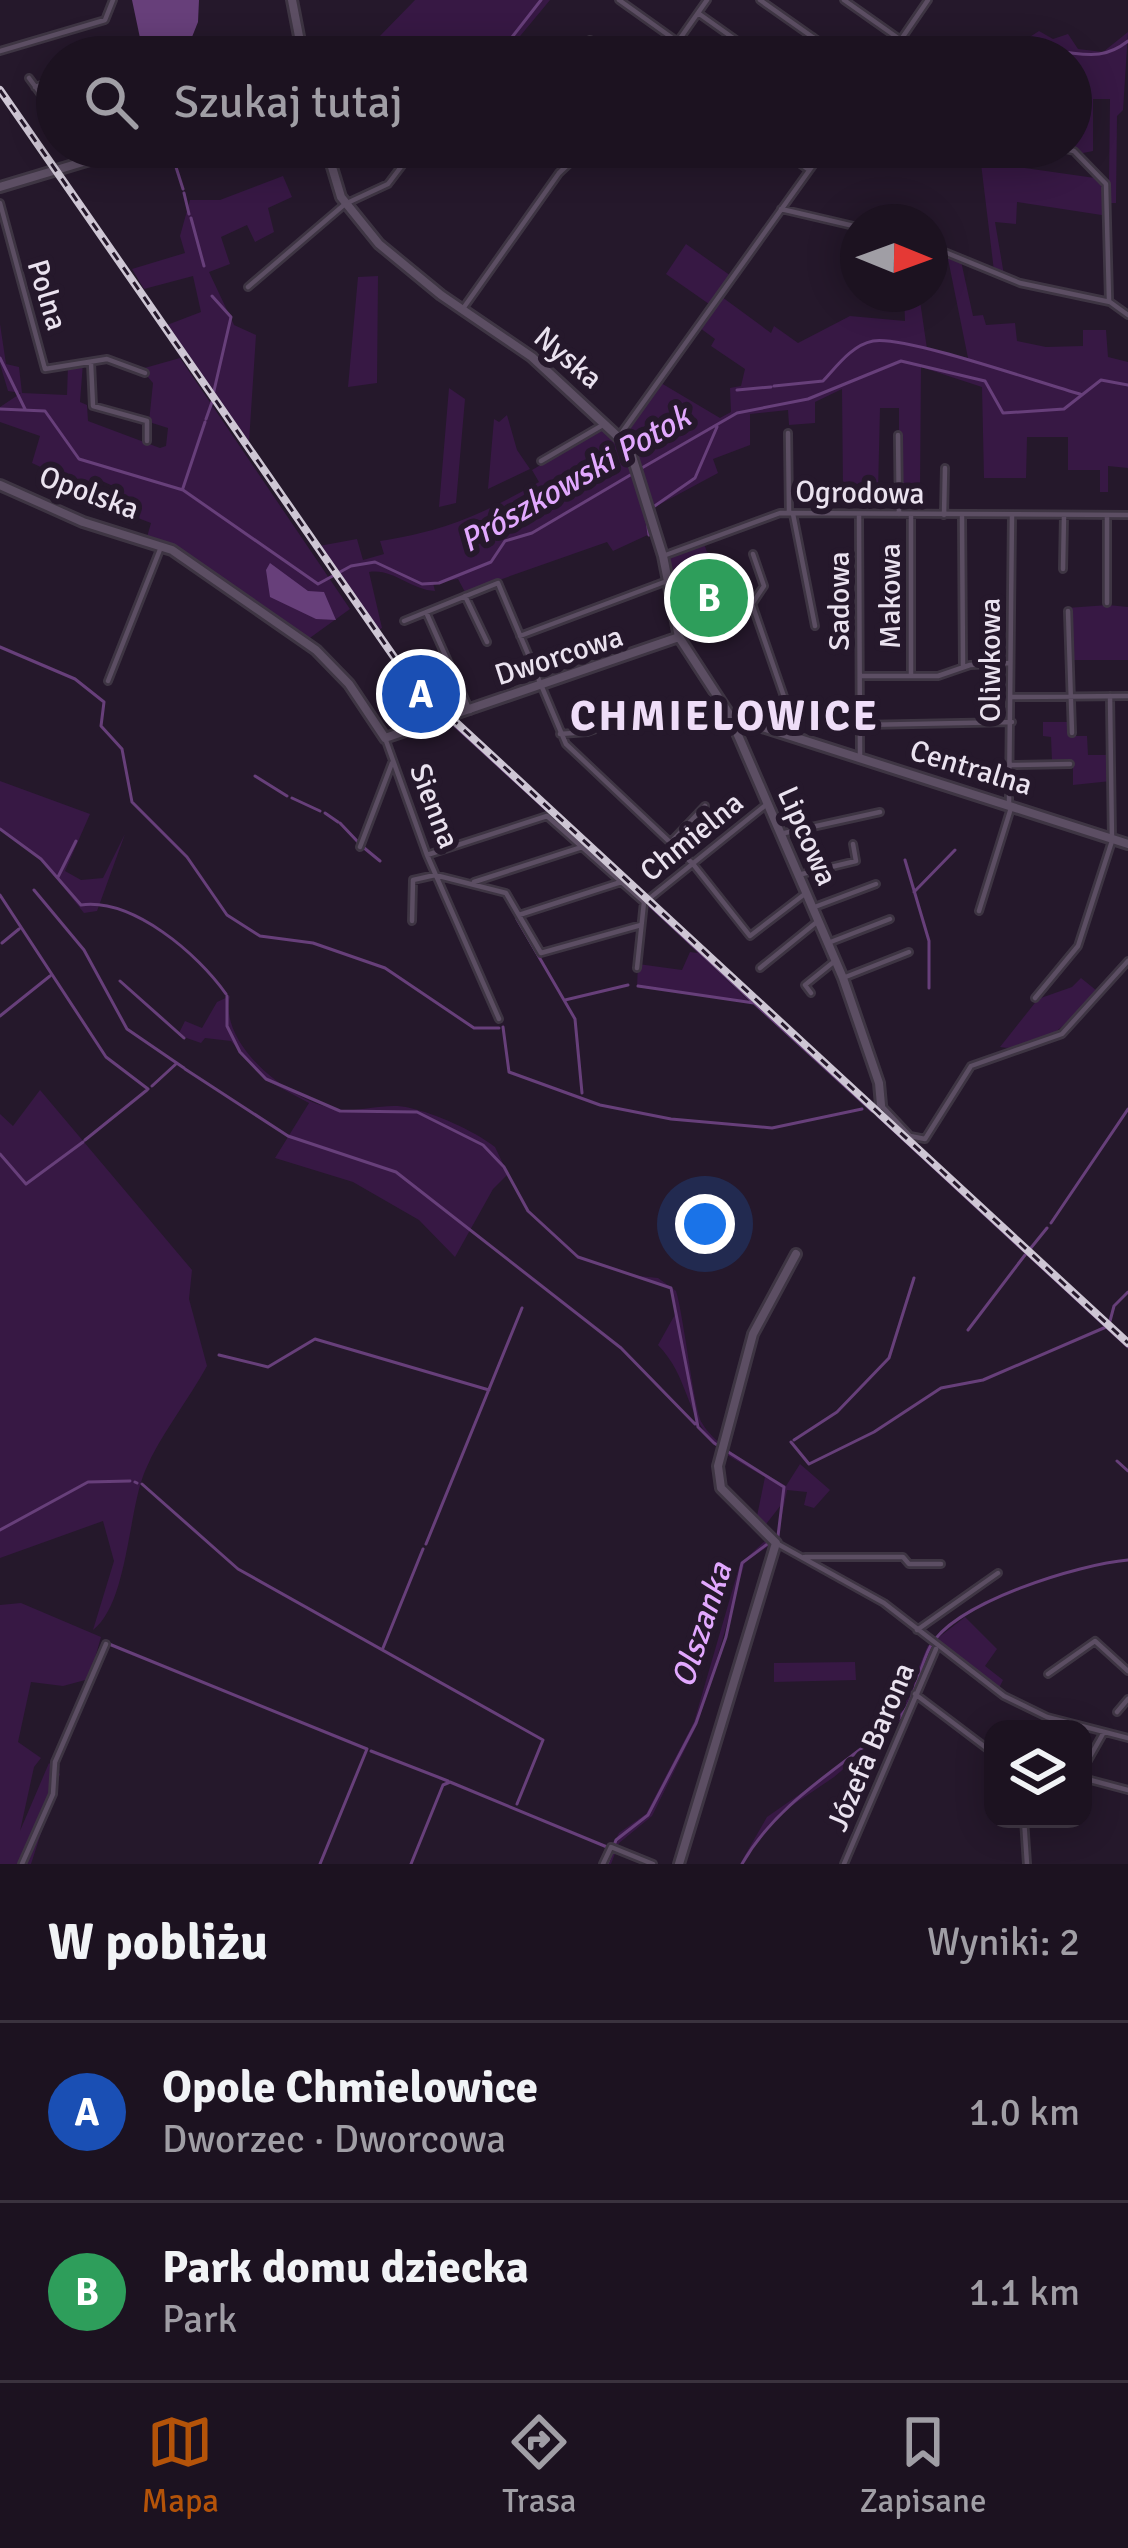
<!DOCTYPE html>
<html lang="pl">
<meta charset="utf-8">
<style>
body{margin:0;font-family:Signika,sans-serif;background:#251b29;color:#f1f3f6}
.controls{position:absolute;right:36px;bottom:36px;display:grid;overflow:hidden;border-radius:24px;box-shadow:0 6px 30px #0003}
.controls button{width:108px;height:108px;display:grid;place-items:center;padding:0;border:0;border-bottom:3px solid #3a323e;background:#1c1220;color:#f1f3f6;font:60px sans-serif}
.compass{position:absolute;left:840px;top:204px;width:108px;height:108px;border-radius:50%;background:#1c1220;box-shadow:0 6px 30px #0003;rotate:91deg}
.you{position:absolute;left:705px;top:1224px;width:42px;height:42px;margin:-30px;border:9px solid #fff;border-radius:50%;background:#1a73e8;box-shadow:0 0 0 18px #1a73e833}
.badge{display:grid;place-items:center;width:78px;height:78px;border-radius:50%;background:#b45309;color:#fff;font-size:39px;font-weight:700}
.pin{position:absolute;translate:-50% -50%;border:6px solid #fff;box-shadow:0 3px 12px #0006}
.list{margin:0;padding:0;list-style:none}
h2{display:flex;justify-content:space-between;align-items:center;height:156px;margin:0;padding:0 48px;font-size:51px}
h2 small{font-size:39px;font-weight:400;color:#a09ea5}
.list li{display:grid;grid-template-columns:78px 1fr auto;gap:36px;align-items:center;box-sizing:border-box;height:180px;padding:0 48px;border-top:3px solid #3a323e}
.list b{display:block;font-size:45px;white-space:nowrap}
.list p{margin:0;font-size:39px;white-space:nowrap;color:#a09ea5}
.list em{font-size:39px;font-style:normal;color:#a09ea5}
.icon{flex:none;width:66px;height:66px;fill:none;stroke:currentColor;stroke-width:2;stroke-linecap:round;stroke-linejoin:round}
.map{position:relative;flex:none;width:1128px;height:1864px;overflow:hidden}
.search{position:absolute;background:#1c1220;box-shadow:0 6px 30px #0003;left:36px;right:36px;top:36px;height:132px;display:flex;align-items:center;gap:30px;box-sizing:border-box;padding:0 42px;border-radius:66px;color:#a09ea5;font-size:45px}
.sheet{height:516px;background:#1c1220}
nav{display:flex;justify-content:space-around;align-items:center;box-sizing:border-box;height:168px;border-top:3px solid #3a323e;background:#1c1220;font-size:33px;color:#a09ea5}
nav a{display:grid;justify-items:center;gap:6px}
nav .on{color:#b45309}
.map>svg:first-child{display:block}
.green{fill:#371844}
.water{fill:#673f7a}
.lines{fill:none;stroke-linecap:round;stroke-linejoin:round}
.stream{stroke:#673f7a;stroke-width:3}
.minor-casing{stroke:#3e3543;stroke-width:10}
.tertiary-casing{stroke:#3e3543;stroke-width:14}
.minor{stroke:#5c4e63;stroke-width:4.5}
.tertiary{stroke:#5c4e63;stroke-width:8}
.rail-casing{stroke:#cec6d4;stroke-width:8}
.rail{stroke:#25182b;stroke-width:3;stroke-dasharray:9;stroke-linecap:butt}
.labels{text-anchor:middle;dominant-baseline:central;stroke-width:12;stroke-linejoin:round;paint-order:stroke}
.street-label{font-size:30px;fill:#eae2ef;stroke:#25182b}
.water-label{font-size:33px;font-style:italic;fill:#e2a8ff;stroke:#25182b}
.district-label{font-size:42px;font-weight:bold;letter-spacing:3px;fill:#efddf8;stroke:#25182b}
</style>
<div class="map">
<svg width="1128" height="1864" viewBox="0 0 1128 1864">
<rect width="100%" height="100%" fill="#25182b"/>
<path class="green" d="M415 0H550L516 41 495 57H390L378 38Z
M1039 31 1053 39 1068 34 1078 49 1103 52 1128 32 1123 110 1117 116 1116 203H1107L1108 216 1017 202 1016 224 995 222 1004 275 994 271 979 147H989L990 163 1109 180 1110 99H1093V151L1078 154 1057 147H1071V57H999Z
M283 176 292 197 268 208 274 232 255 242 247 225 221 237 230 264 209 272 234 325 256 335 249 442 167 325 201 312 193 276 144 289 132 269 185 253 180 236 190 200H220Z
M686 244 731 276 709 304 666 274Z
M947 254 961 261 973 316 983 315 986 325 1015 323 1017 341 1046 347 1083 346V330H1106L1108 357 1128 362V468L1108 466V492H1100V470H1068V437H1027L1026 478H984L982 387 921 367 920 491H899V408H880L878 492 843 491 842 389 815 402V423L789 425 788 410 750 414V445L713 459 718 473 651 509 626 435 661 383 720 418 731 412 730 388 741 386 745 369 711 346 715 339 700 328 722 297 771 333 774 326 798 343 850 316 905 321 904 294H919L927 349 968 358Z
M378 276 377 383 348 387 358 277Z
M0 324 6 364 19 367 22 393 67 395 68 366 83 363 80 402 87 405 88 421 160 448 166 446 168 428 149 422 153 383 141 369 180 358 350 609 307 640 166 543 147 537 151 523 117 510 124 491 102 481 90 490 32 463 40 436 0 422V407L21 393 8 391 0 364Z
M449 388 465 399 456 503 439 507Z
M507 415 517 450 530 469 488 489 494 419 499 422Z
M607 426 635 467 654 532 613 551 607 542 465 592 458 579 433 583 435 591C411 590 393 568 369 572L382 628 376 631 319 546 357 539 363 560 384 554 380 541C445 531 481 515 539 482L532 470Z
M703 541 707 552 734 561 753 614 681 643 663 556Z
M1108 605 1128 607V660H1067V608Z
M1043 722H1071L1072 736H1087L1088 755H1111V781L1073 785V762L1052 761 1051 737 1043 736Z
M0 781 90 814 65 871 81 880 103 878 125 834 97 911 84 913 40 858 0 829Z
M690 952 698 953 750 1002 637 987 638 964 682 970Z
M1081 978 1097 991C1072 1020 1041 1054 1000 1047L1038 999 1072 987Z
M230 996C217 1046 297 1108 344 1110 365 1111 389 1102 410 1108 436 1114 473 1130 495 1147L508 1174 493 1189 455 1257 419 1220 353 1182 275 1158 309 1103 264 1079 231 1041 205 1038 201 1043 178 1035 185 1021 202 1028 217 1002Z
M40 1090 192 1270 189 1299 207 1366C188 1401 160 1435 145 1471 128 1511 128 1603 93 1630L114 1561 103 1521 0 1558V1114L13 1126Z
M629 1275 658 1278 676 1291C684 1317 694 1410 702 1423 716 1448 761 1471 786 1486L800 1464 830 1490 814 1508 804 1505 807 1492 787 1490 777 1540 781 1505 763 1528 756 1521 765 1477 722 1452 723 1443H714C685 1413 689 1377 658 1345L677 1311 671 1288Z
M766 1540 770 1545 745 1562 698 1723 652 1816 619 1843 611 1864H603L619 1833 646 1814 694 1722 740 1564Z
M21 1603 101 1637 89 1679 63 1686 31 1682 18 1742 41 1758 34 1767 20 1831 49 1763 60 1774 31 1864H0V1605Z
M965 1617 997 1649 985 1666 1003 1680 997 1692 936 1648 901 1720 834 1777 781 1813 740 1864 767 1817 853 1757 885 1720 898 1718 928 1645 936 1647 934 1641Z
M855 1662 856 1680 774 1682V1663Z"/>
<path class="water" d="M132 0H199L198 22 184 57H144Z
M270 563 308 591 324 592 336 620 316 619 270 597 266 570Z"/>
<g class="lines">
<path class="stream" d="M488 57 509 41 541 0
M1033 57C1066 41 1091 70 1128 41
M175 164 183 189
M184 193 189 214
M191 218 204 266
M212 296 231 317 213 395
M0 358 25 409
M774 386 823 381C837 366 852 345 873 341 904 335 1040 383 1080 394
M737 390 771 387
M0 409 45 411 79 459 183 490 318 584 351 566 375 562 422 584 439 583 491 562 505 541 532 533 632 474
M206 419 212 402
M640 469 737 413 808 399 901 361 985 381 1003 413 1064 409 1101 380 1128 385
M183 488 205 422
M649 535 646 512 695 478 717 427
M0 647 75 679 104 702 101 726 122 749 132 802 187 857 227 915 260 936 313 943 385 968 474 1028H499
M455 726 622 879
M255 776 287 796
M292 798 320 811
M325 813 338 822
M340 823 358 842
M0 829 41 859 81 905C133 898 198 954 226 994
M363 847 380 861
M905 860 929 941V988
M58 877 76 841
M34 890 84 950 127 1029 184 1068
M914 892 955 850
M0 895 106 1057 148 1089
M648 904 751 1000
M517 919 575 1019 582 1093
M2 943 19 929
M120 981 184 1038
M638 986 754 1003 872 1111
M227 996V1026L240 1052 266 1079 340 1111 417 1112 483 1145 504 1167 528 1211 578 1257 671 1288 698 1427 714 1443 784 1487 778 1536 742 1563 726 1637 696 1723 648 1815 616 1840 607 1864
M565 1000 628 985
M0 1016 50 976
M503 1027 509 1072 600 1105 671 1119 772 1128 862 1109
M185 1069 288 1136 396 1172 621 1348 695 1424
M152 1086 177 1063
M878 1116 1128 1347
M85 1140 147 1090
M0 1154 26 1184 83 1142
M1051 1223 1128 1109
M1030 1249 1047 1228
M1110 1321 1114 1306 1128 1292
M968 1330 1025 1255
M219 1355 268 1367 315 1339 489 1390
M794 1440 837 1412 889 1358 914 1278
M791 1442 809 1464 874 1432 941 1388 983 1380 1106 1327
M1117 1461 1128 1471
M135 1482 137 1483
M142 1484 238 1569 543 1740 517 1804
M0 1530 88 1482 130 1481
M426 1544 522 1308
M109 1644 367 1749 320 1864
M383 1648 423 1549
M371 1751 448 1781
M411 1864 443 1785 450 1782 607 1847
M742 1864C777 1802 842 1767 895 1722 915 1706 918 1669 930 1647 954 1602 1080 1564 1128 1560"/>
<g class="minor-casing">
<path id="minor" d="M619 0 678 42
M760 0 841 57
M844 0 898 38
M698 13 760 57
M590 40 615 57
M0 51 105 20 113 0
M667 57 707 0
M799 57 813 37
M889 57 928 0
M29 78 40 93
M35 87 57 80
M777 147 809 170
M1057 147 1074 151 1106 184 1109 300
M0 203 45 369 107 359 145 373
M781 209 858 227
M930 246 1020 283 1110 302 1128 315
M248 287 345 204 388 184 416 147
M462 310 559 173 587 147
M91 363 93 406 147 421V441
M788 433 789 511
M620 435 826 147
M898 435 899 514
M541 461 601 426
M793 514 815 626
M859 515 860 755
M944 515 945 468
M962 517 963 667
M753 554 764 586 752 604 799 740
M663 556 780 513 1128 515
M1063 569 1064 516
M465 596 487 642
M1107 603V515
M1068 611 1072 733
M426 612 470 711
M404 621 498 583 566 744 693 864 750 936 806 893
M520 636 667 581
M862 676H938L970 665 1010 663
M911 676V515
M108 681 161 547
M1011 697 1128 696
M862 725 1012 722
M560 734 587 732 631 717
M385 738 427 855 499 1019
M1012 765 1070 764
M1009 803 1012 515
M780 834 880 812
M670 843 705 806
M360 847 392 763
M427 855 547 816 644 902
M798 875 856 861 853 844
M474 882 582 847
M645 902 767 804
M812 908 876 884
M979 911 1011 808
M519 915 621 882
M412 921 413 880 435 875 506 893 541 953 641 925
M828 943 890 919
M637 968 644 902
M760 968 818 921
M843 978 909 952
M811 993 805 985 836 960
M1035 998 1078 946 1112 841 1110 696
M881 1105 910 1136 925 1139 971 1066 1062 1034 1128 961
M776 1543 884 1603 1004 1696 1047 1717 1128 1738
M805 1557H903L909 1564H941
M917 1630 998 1573
M1048 1674 1095 1641 1128 1671
M915 1694 993 1753
M1117 1712 1128 1699
M1083 1769 1104 1732
M1083 1778 1128 1790
M1024 1819 1027 1864
M22 1864 53 1794 55 1762 106 1644
M603 1864 611 1847 653 1864
M844 1864 936 1649"/>
</g>
<g class="tertiary-casing">
<path id="tertiary" d="M292 0 303 57
M326 147 341 197 379 244 441 295 532 357 629 447 663 556 679 637 731 717 1128 844
M0 187 133 147
M0 485 83 522 172 550 316 650 349 684 385 738 679 637
M731 719 843 978 879 1083 881 1105
M679 1864 776 1543 721 1488 718 1466 753 1334 796 1254"/>
</g>
<use href="#minor" class="minor"/>
<use href="#tertiary" class="tertiary"/>
<g class="rail-casing">
<path id="rail" d="M0 90 410 680 1128 1343"/>
</g>
<use href="#rail" class="rail"/>
</g>
<g class="labels">
<g class="street-label">
<text transform="translate(47 295) rotate(73)">Polna</text>
<text transform="translate(568 358) rotate(40)">Nyska</text>
<text transform="translate(89 493) rotate(20)">Opolska</text>
<text transform="translate(860 493) rotate(1)">Ogrodowa</text>
<text transform="translate(890 596) rotate(-90)">Makowa</text>
<text transform="translate(839 601) rotate(-90)">Sadowa</text>
<text transform="translate(559 656) rotate(-18)">Dworcowa</text>
<text transform="translate(990 660) rotate(-90)">Oliwkowa</text>
<text transform="translate(971 768) rotate(17)">Centralna</text>
<text transform="translate(434 806) rotate(69)">Sienna</text>
<text transform="translate(807 836) rotate(66)">Lipcowa</text>
<text transform="translate(692 837) rotate(-39)">Chmielna</text>
<text transform="translate(871 1747) rotate(-67)">Józefa Barona</text>
</g>
<g class="water-label">
<text transform="translate(575 479) rotate(-30)">Prószkowski Potok</text>
<text transform="translate(702 1625) rotate(-72)">Olszanka</text>
</g>
<g class="district-label">
<text x="725" y="716">CHMIELOWICE</text>
</g>
</g>
</svg>
<div class="controls">
<button><svg class="icon" aria-label="layers" viewBox="0 0 24 24"><path d="M12 4l9 5-9 5-9-5zM3 14l9 5 9-5"/></svg></button>
</div>
<svg class="compass" viewBox="-18 -18 36 36"><path d="M0-13l5 13h-10z" fill="#e53935"/><path d="M0 13l5-13h-10z" fill="#a09ea5"/></svg>
<div class="you"></div>
<div class="pin badge" style="left:421px;top:694px;background:#1a4fb4">A</div>
<div class="pin badge" style="left:709px;top:598px;background:#2e9e5b">B</div>
<div class="search"><svg class="icon" aria-label="search" viewBox="0 0 24 24"><circle cx="10" cy="10" r="6"/><path d="M15 15l6 6"/></svg>Szukaj tutaj</div>
</div>
<section class="sheet">
<h2>W pobliżu<small>Wyniki: 2</small></h2>
<ul class="list">
<li><span class="badge" style="background:#1a4fb4">A</span><div><b>Opole Chmielowice</b><p>Dworzec · Dworcowa</p></div><em>1.0 km</em></li>
<li><span class="badge" style="background:#2e9e5b">B</span><div><b>Park domu dziecka</b><p>Park</p></div><em>1.1 km</em></li>
</ul>
</section>
<nav>
<a class="on"><svg class="icon" aria-label="map" viewBox="0 0 24 24"><path d="M3 6l6-2 6 2 6-2v14l-6 2-6-2-6 2zM9 4v14M15 6v14"/></svg>Mapa</a>
<a><svg class="icon" aria-label="directions" viewBox="0 0 24 24"><path d="M12 3l9 9-9 9-9-9zM9 14v-3h6M13 9l2 2-2 2"/></svg>Trasa</a>
<a><svg class="icon" aria-label="saved" viewBox="0 0 24 24"><path d="M7 4h10v16l-5-4-5 4z"/></svg>Zapisane</a>
</nav>
